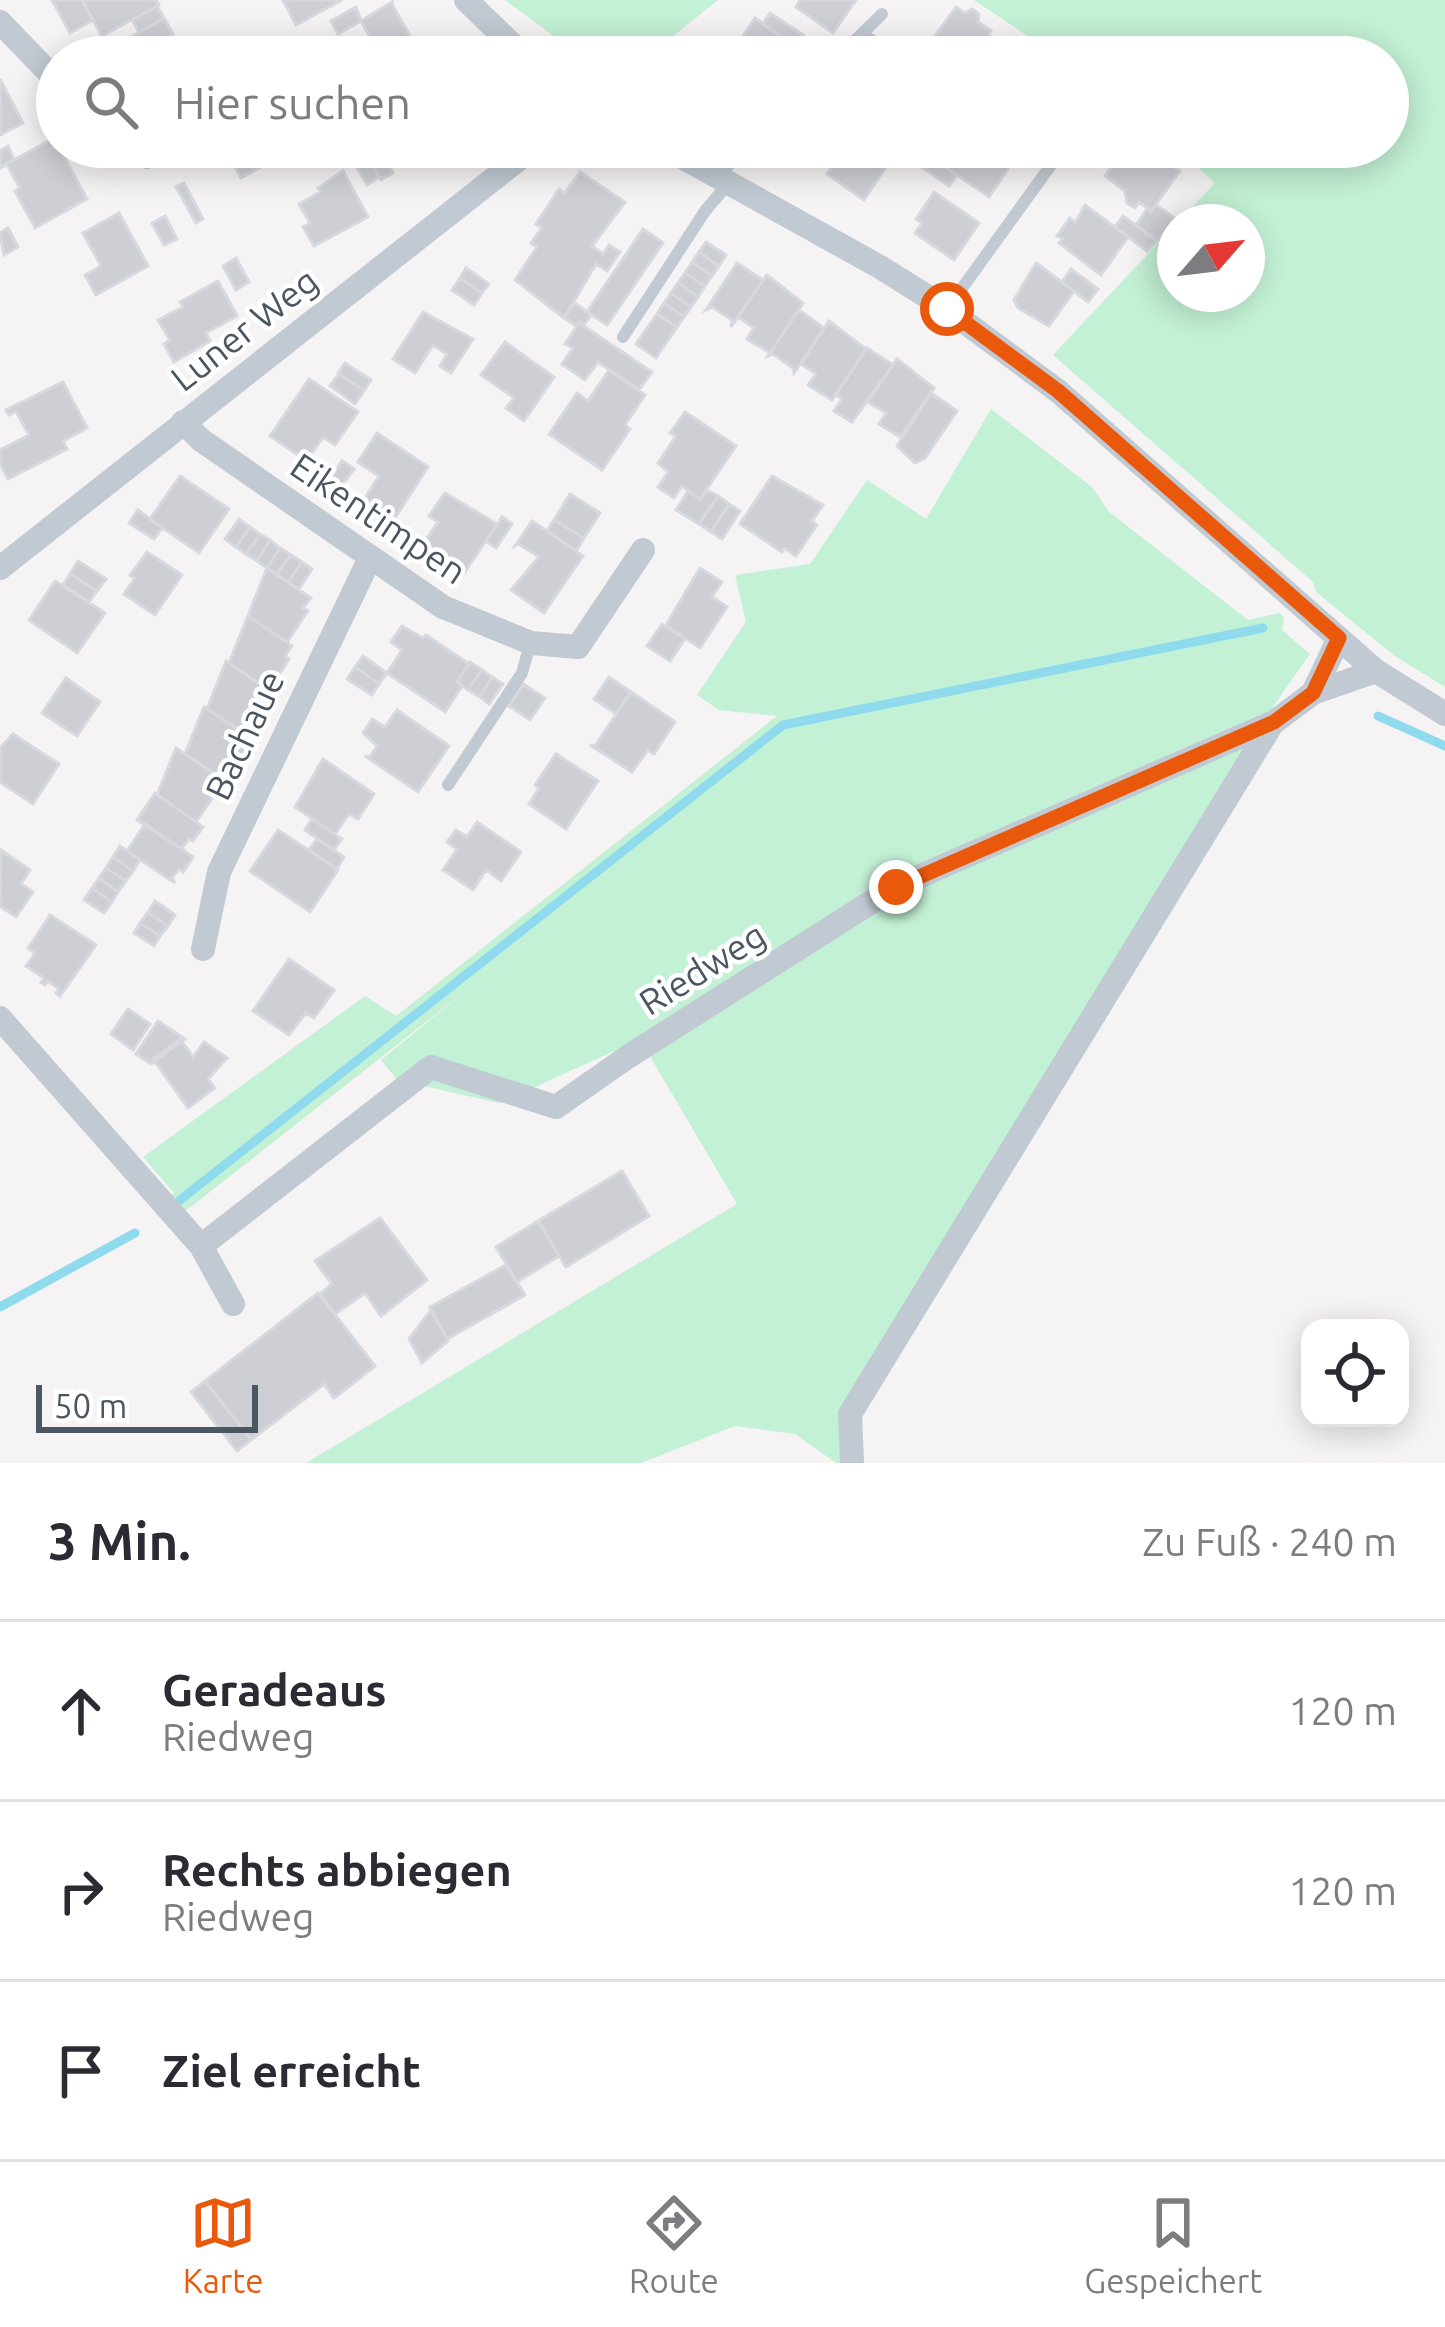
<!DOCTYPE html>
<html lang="de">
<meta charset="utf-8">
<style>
body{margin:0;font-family:Ubuntu,sans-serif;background:#f7f7f7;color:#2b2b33}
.controls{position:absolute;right:36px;bottom:36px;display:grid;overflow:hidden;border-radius:24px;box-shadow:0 6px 30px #0003}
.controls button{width:108px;height:108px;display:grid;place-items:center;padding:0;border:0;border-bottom:3px solid #e1e1e2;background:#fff;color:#2b2b33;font:60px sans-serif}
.compass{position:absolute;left:1157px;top:204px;width:108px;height:108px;border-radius:50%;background:#fff;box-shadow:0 6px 30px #0003;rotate:62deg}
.scale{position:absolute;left:36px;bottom:30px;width:222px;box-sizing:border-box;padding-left:12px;border:6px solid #4a5661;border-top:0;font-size:33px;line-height:42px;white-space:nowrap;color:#4a5661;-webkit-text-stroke:9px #fff;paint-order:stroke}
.stop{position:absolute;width:36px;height:36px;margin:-27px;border:9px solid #ea580c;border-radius:50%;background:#fff}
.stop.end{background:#ea580c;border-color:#fff;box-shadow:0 3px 12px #0008}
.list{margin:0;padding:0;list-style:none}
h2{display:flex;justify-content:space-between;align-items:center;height:156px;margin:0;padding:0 48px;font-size:51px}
h2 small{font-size:39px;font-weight:400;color:#7c7c81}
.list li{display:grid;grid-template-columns:78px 1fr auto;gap:36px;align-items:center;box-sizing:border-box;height:180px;padding:0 48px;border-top:3px solid #e1e1e2}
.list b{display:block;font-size:45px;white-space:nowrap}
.list p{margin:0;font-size:39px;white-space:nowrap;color:#7c7c81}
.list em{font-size:39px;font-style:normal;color:#7c7c81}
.icon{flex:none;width:66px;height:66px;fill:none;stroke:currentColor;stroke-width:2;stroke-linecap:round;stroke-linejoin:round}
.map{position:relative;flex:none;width:1445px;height:1463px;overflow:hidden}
.search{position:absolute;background:#fff;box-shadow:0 6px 30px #0003;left:36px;right:36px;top:36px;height:132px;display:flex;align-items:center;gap:30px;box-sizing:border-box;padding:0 42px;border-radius:66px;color:#7c7c81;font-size:45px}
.sheet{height:696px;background:#fff}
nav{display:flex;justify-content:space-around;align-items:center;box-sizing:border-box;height:168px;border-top:3px solid #e1e1e2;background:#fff;font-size:33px;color:#7c7c81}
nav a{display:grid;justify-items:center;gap:6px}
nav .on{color:#ea580c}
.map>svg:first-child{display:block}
.green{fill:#c3f1d5}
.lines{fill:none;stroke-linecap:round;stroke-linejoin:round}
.stream{stroke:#90daee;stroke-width:9}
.building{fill:#cdcfd5;stroke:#d7d9de;stroke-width:3}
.lane{stroke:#c1cad2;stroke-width:12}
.street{stroke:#c1cad2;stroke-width:24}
.route{stroke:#ea580c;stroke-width:15}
.labels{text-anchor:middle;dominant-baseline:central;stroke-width:9;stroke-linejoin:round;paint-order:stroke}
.street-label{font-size:36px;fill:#4a5661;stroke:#fff}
</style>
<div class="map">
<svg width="1445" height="1463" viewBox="0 0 1445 1463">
<rect width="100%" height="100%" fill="#f5f3f3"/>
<path class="green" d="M505 0H718L647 57H582Z
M974 0H1445V687L1395 656 1316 592 1313 582 1053 355 1175 225V294H1247V222H1178L1215 183 1176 147H1388V57H1059Z
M991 409 1093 488 1108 511 1248 620 1280 613 1284 617 1282 630 1310 654 1267 715 892 880 621 1048 499 1103 397 1080 381 1060 468 989 192 1206 167 1220 157 1208 174 1193 143 1157 365 996 396 1016 777 716 719 710 697 695 746 622 735 575 810 564 867 480 926 519Z
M1248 743 841 1413 844 1463H836L795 1434 735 1426 641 1463H306L737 1204 648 1053 899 896Z"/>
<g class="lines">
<path class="stream" d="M1378 716 1445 746
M180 1200 783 725 1263 628
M0 1307 135 1233"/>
</g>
<path class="building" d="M52 0H82L93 20 70 33Z
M82 0H156L159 5 102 36Z
M283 0H342L296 25Z
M800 0H856L833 33 796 7Z
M392 2V4L422 57H381L361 21Z
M157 6 164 18 139 32 132 20Z
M356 7 361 21 338 34 331 21Z
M956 7 965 13 972 9 979 14 978 22 991 31 974 57H937L926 49Z
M770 13 803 35 796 46 763 24Z
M164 18 173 34 142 52 133 36Z
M755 18 802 50 798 57H729Z
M193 39 202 57H160Z
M0 79 23 123 0 135Z
M54 138 87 199 35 228 15 191 20 188 7 165 1 167Z
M8 146 14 159 0 168V151Z
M224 147H297L241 178Z
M363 147H380L393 173 381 180Z
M846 147H863L888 164 864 200 827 174Z
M952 147H1000L1016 157 989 197 941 164Z
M1126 147H1138L1180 171 1151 211 1139 202 1135 208 1127 203 1125 191 1105 176Z
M367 154 379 177 367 185 354 162Z
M931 156 957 175 949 186 923 168Z
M343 171 368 217 314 246 303 227 310 223 299 204 320 192 318 188Z
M580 172 625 202 592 246 603 254 609 245 620 252 607 271 596 264 564 318 515 280 537 247 531 243 542 228 536 224 559 189 565 193Z
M184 183 203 219 196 223 176 187Z
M934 192 979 223 954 260 915 233 922 223 916 219Z
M1085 205 1128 237 1101 275 1059 243 1063 239 1057 236 1070 218 1075 223Z
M1156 205 1177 220 1157 241 1136 225 1147 209 1151 212Z
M119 213 148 266 96 295 85 275 101 266 83 233Z
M165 216 177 239 164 245 152 223Z
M1123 216 1157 241 1147 251 1115 227Z
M8 228 18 247 4 255 0 233Z
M643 229 663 243 607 325 587 312Z
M706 242 726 255 719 266 699 252Z
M699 252 719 266 712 276 692 262Z
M236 258 249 282 236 290 223 266Z
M692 262 712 276 705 286 685 273Z
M737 263 763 280 731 327 732 320 712 307 706 310Z
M1036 263 1074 291 1049 326 1018 308 1014 300Z
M466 268 489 284 482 293 460 278Z
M1071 269 1098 289 1088 302 1062 282Z
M685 273 705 286 698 297 678 283Z
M767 275 803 303 770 353 747 339 754 328 738 317Z
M460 278 482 293 474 305 452 290Z
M218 281 237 316 206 333 210 341 174 362 164 344 170 340 158 320 183 307 180 302Z
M678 283 698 297 691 307 671 293Z
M671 293 691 307 684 317 664 303Z
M575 303 591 315 584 325 579 322 576 326 564 318Z
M664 303 684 317 677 327 657 314Z
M799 310 824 328 794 373 793 368 773 354 768 356Z
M423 312 473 339 451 373 440 366 447 354 433 345 415 373 393 359Z
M657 314 677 327 656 358 636 344Z
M829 321 866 349 832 400 808 385 816 374 801 364Z
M579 323 652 372 639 390 598 362 585 380 562 364 573 348 565 344Z
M505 342 554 377 524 421 506 408 514 398 481 375Z
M867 348 893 365 852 422 834 411 842 399 836 395Z
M897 359 934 388 900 437 879 424 886 413 868 402Z
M345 363 371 380 364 391 338 373Z
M609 370 645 395 625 425 630 429 602 470 549 434 577 393 588 401Z
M339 374 364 391 355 404 330 386Z
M309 379 358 412 335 445 323 437 307 461 270 436Z
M63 382 87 428 63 441 67 449 8 479 0 464V450L29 435 16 411 9 415 6 410Z
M931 393 957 411 925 458 915 463 897 446Z
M685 412 736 446 700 499 682 486 674 498 658 487 668 472 658 463 676 436 670 433Z
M377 433 428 467 395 518 365 498 379 476 358 462Z
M342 461 354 469 338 491 327 483Z
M180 476 229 509 199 553 150 519Z
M772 476 823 505 812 521 817 525 796 556 784 548 782 552 740 524Z
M707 490 718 496 699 524 676 510 688 491 700 499Z
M445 493 497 524 463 575 421 547 438 522 429 516Z
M570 494 600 513 584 538 554 520Z
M718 496 729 504 711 532 699 524Z
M729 504 740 511 722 539 711 532Z
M138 510 162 528 154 539 129 523Z
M502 517 512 524 496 548 486 541Z
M239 519 250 527 236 547 225 539Z
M554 520 584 538 576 551 547 531Z
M532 521 583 556 544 613 511 590 539 557 519 544 515 546Z
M250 527 260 534 246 554 236 547Z
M260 534 270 540 257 561 246 554Z
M270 540 280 548 267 568 257 561Z
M280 548 291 555 277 574 267 568Z
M147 552 182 575 155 615 124 594 135 578 130 575Z
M291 555 302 562 288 582 277 574Z
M78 561 106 579 97 591 70 574Z
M302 562 312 569 299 589 288 582Z
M267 568 311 598 303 608 308 611 287 642 248 616Z
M700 568 722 582 712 597 727 607 700 648 666 625Z
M70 574 97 591 89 602 63 585Z
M55 581 105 613 77 653 29 620Z
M248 616 292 646 285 656 289 659 269 690 229 663Z
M662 624 685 639 670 661 647 646Z
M402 626 423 638 426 635 469 664 457 682 462 686 445 712 387 673 402 650 391 642Z
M363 656 387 673 379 684 355 667Z
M226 661 270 691 263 701 267 705 247 735 207 709Z
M470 662 482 670 468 690 457 682Z
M355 667 379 684 372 695 347 679Z
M482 670 492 677 480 697 468 690Z
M492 677 503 684 489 704 480 697Z
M609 677 631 692 616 714 594 699Z
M66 678 100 702 77 736 42 713Z
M523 684 545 698 530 720 509 706Z
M631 692 675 722 654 754 648 750 632 772 590 745 595 746Z
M204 707 247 736 240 747 245 750 224 780 185 754Z
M397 710 449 746 418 792 365 756 370 757 377 746 363 733 372 719 385 727Z
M13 734 59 764 33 804 0 782V748Z
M176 748 220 778 213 788 217 791 196 822 157 795Z
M556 754 598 781 566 829 529 804 539 788 535 785Z
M323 759 374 794 358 819 349 814 335 834 295 807Z
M155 793 203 827 193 841 189 839 182 848 186 852 137 820Z
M312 819 342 839 334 850 305 830Z
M477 822 521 852 501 881 486 870 473 890 443 870 457 849 447 842 456 830 467 837Z
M145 824 193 857 183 872 179 869 172 878 175 883 127 851Z
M278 830 338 870 310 912 250 871Z
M317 839 344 857 337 869 309 850Z
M120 846 140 860 133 871 113 857Z
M1 850 30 870 21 884 33 892 16 917 0 906Z
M113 857 133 871 126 881 106 868Z
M106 868 126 881 118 892 99 878Z
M99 878 118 892 112 902 92 888Z
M92 888 112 902 104 913 84 900Z
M155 901 175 915 168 926 148 912Z
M148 912 168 926 160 936 140 923Z
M50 915 96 945 60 996 56 993 59 989 48 981 45 985 41 983 44 978 26 966 35 953 28 948Z
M140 923 160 936 154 946 134 933Z
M289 959 334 990 314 1018 306 1013 289 1035 253 1011Z
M128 1009 150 1024 133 1050 111 1034Z
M158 1021 185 1039 151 1064 136 1054Z
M180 1039 193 1057 204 1042 227 1058 208 1079 215 1088 188 1108 153 1059Z
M622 1171 649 1216 566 1267 538 1221Z
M380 1218 427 1280 381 1316 365 1293 335 1314 320 1294 332 1284 315 1261Z
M538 1221 559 1256 517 1282 496 1247Z
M506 1265 525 1295 447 1339 430 1307Z
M318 1293 375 1366 334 1398 324 1384 251 1440 205 1381Z
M431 1310 448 1341 422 1363 409 1339Z
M205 1381 251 1440 237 1451 191 1392Z"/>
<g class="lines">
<path class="lane" d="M862 34 898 57
M838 57 882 14
M1037 147 1053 159
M718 177 745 147
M947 309 1064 147
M623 337 705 211 728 184
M448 785 522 673 530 644"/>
<path class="street" d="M466 0 525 57
M0 22 57 81
M130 147 147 157
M664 147 880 267 947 309 1058 391 1376 671 1445 714
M183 422 201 440 443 607 531 643 578 647 643 550
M0 568 534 147
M1313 693 1339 638
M203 949 219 872 370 558
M0 1018 201 1246 233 1304
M201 1246 431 1067 556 1107 629 1056 895 887 1274 722 1313 693 1376 671
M852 1463 850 1414 1272 724"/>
</g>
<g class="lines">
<path class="route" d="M896 887 1274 722 1313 693 1339 638 1058 391 947 309"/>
</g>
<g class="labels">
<g class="street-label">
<text transform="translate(244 329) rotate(-38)">Luner Weg</text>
<text transform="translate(379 518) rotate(34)">Eikentimpen</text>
<text transform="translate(244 735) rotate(-65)">Bachaue</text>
<text transform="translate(702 968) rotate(-32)">Riedweg</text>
</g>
</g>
</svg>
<div class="controls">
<button><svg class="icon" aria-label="locate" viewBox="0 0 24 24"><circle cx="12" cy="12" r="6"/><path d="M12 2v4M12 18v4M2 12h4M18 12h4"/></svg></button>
</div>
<svg class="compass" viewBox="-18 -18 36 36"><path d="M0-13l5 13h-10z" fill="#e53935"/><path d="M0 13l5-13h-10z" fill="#7c7c81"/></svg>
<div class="scale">50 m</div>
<div class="stop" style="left:947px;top:309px"></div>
<div class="stop end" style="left:896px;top:887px"></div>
<div class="search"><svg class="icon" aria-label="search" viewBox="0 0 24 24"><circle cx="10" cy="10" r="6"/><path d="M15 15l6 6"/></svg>Hier suchen</div>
</div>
<section class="sheet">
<h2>3 Min.<small>Zu Fuß · 240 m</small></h2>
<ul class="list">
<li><svg class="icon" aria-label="ahead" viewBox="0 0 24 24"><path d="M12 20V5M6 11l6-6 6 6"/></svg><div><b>Geradeaus</b><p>Riedweg</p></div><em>120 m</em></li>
<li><svg class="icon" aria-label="right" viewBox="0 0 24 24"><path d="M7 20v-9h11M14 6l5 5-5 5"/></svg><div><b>Rechts abbiegen</b><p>Riedweg</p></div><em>120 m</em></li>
<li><svg class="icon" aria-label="arrive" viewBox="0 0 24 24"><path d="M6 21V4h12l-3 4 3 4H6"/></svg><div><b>Ziel erreicht</b></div></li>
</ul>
</section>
<nav>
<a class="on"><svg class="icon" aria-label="map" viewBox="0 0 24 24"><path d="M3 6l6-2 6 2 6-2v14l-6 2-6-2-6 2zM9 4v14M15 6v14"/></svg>Karte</a>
<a><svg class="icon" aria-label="directions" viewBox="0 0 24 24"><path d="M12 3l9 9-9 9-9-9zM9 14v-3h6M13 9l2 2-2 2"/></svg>Route</a>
<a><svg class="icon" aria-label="saved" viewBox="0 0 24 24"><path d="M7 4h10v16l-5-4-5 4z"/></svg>Gespeichert</a>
</nav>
